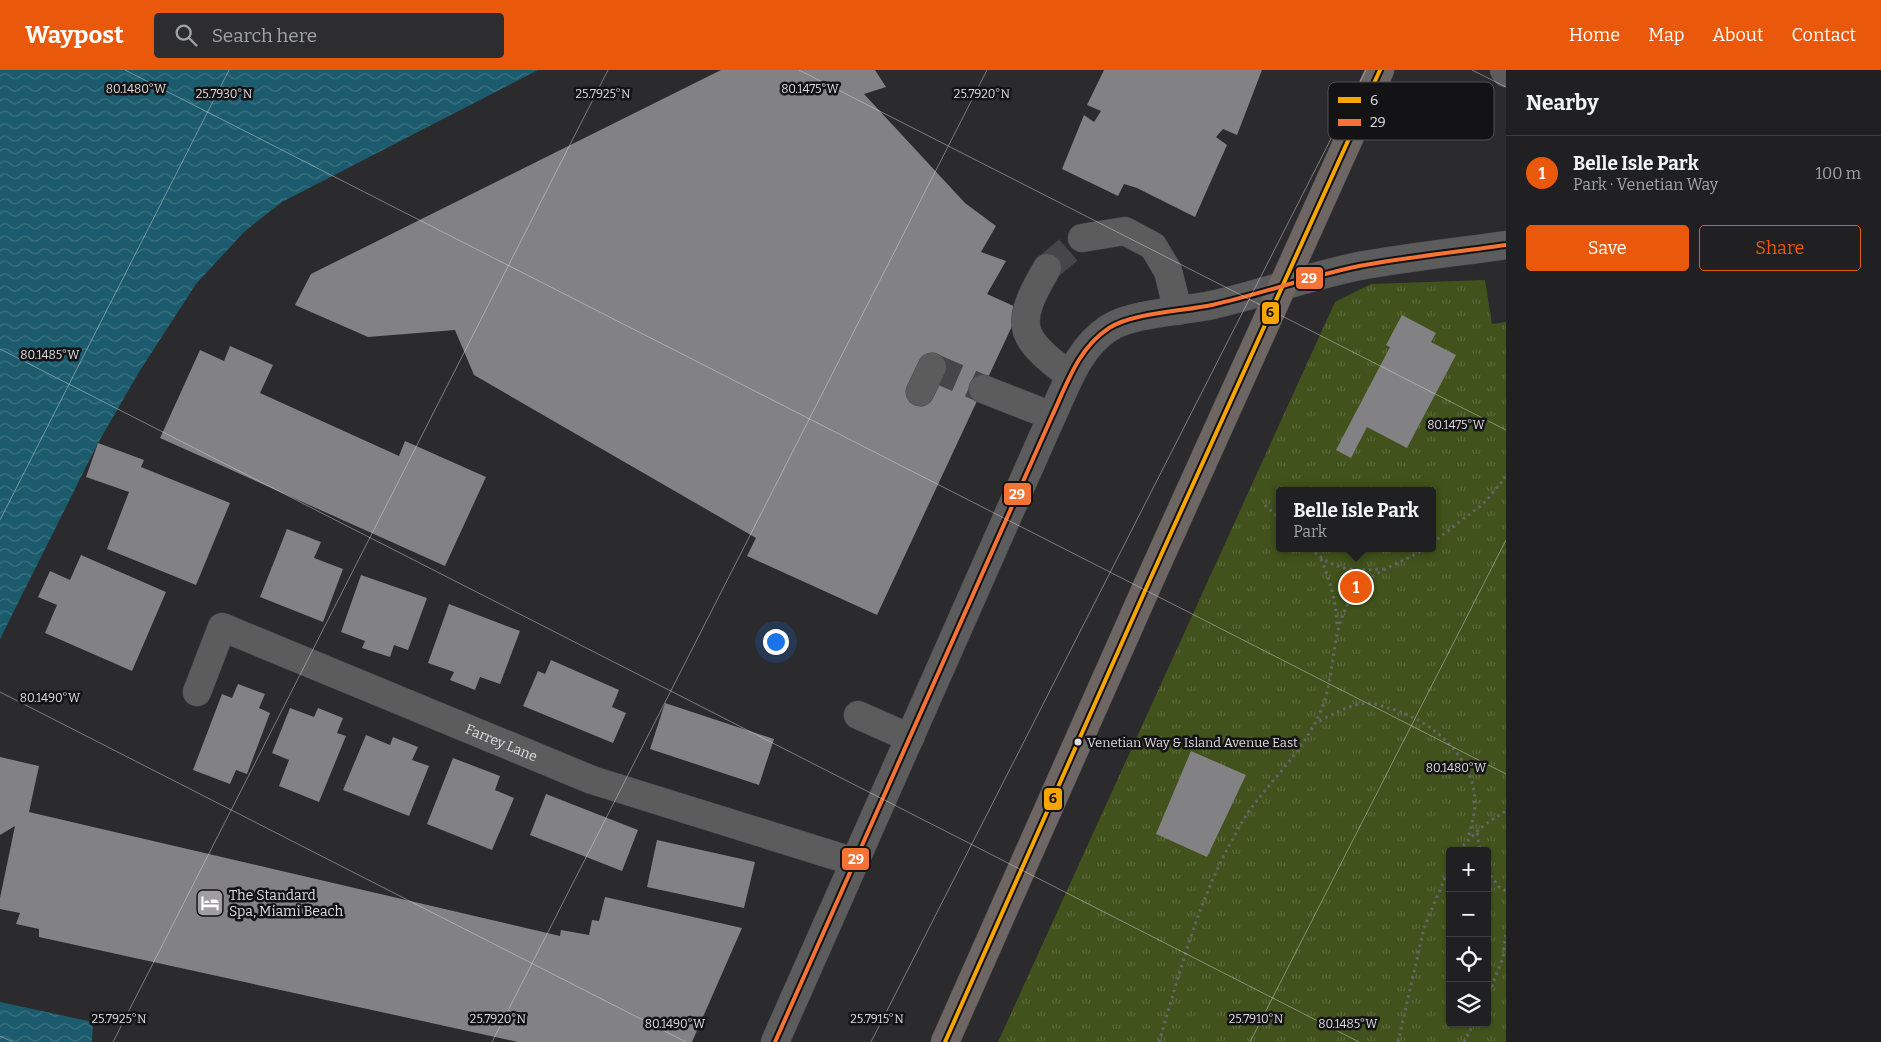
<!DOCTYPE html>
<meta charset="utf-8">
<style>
body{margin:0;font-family:Bitter,serif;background:#2d2d2f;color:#f1f3f6}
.controls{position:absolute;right:15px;bottom:15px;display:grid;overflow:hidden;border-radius:5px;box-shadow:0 1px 4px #0004}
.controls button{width:45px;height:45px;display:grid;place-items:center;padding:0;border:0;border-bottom:1px solid #3d3e40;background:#202022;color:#f1f3f6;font:25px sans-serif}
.you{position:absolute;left:775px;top:571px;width:18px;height:18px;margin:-12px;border:4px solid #fff;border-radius:50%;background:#1a73e8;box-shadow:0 0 0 8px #1a73e833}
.badge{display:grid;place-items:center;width:32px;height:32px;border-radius:50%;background:#ea580c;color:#fff;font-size:16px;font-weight:700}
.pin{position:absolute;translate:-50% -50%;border:2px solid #fff;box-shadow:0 1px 5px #0006}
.popup{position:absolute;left:1276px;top:417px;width:160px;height:65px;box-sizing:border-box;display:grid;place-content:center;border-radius:5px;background:#202022;filter:drop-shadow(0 1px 4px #0005);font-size:16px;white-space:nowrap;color:#a2a3a5}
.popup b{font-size:19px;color:#f1f3f6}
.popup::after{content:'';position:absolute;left:50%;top:100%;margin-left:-10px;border:10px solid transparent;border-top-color:#202022}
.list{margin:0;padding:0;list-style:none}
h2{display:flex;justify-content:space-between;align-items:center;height:65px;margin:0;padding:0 20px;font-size:21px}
h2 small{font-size:16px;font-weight:400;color:#a2a3a5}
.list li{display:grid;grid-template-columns:32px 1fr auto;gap:15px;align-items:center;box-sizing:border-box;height:75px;padding:0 20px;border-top:1px solid #3d3e40}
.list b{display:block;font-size:19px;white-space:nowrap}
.list p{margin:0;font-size:16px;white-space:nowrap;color:#a2a3a5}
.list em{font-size:16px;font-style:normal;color:#a2a3a5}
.actions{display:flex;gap:10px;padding:15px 20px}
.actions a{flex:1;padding:11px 0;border:1px solid #ea580c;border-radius:5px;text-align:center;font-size:18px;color:#ea580c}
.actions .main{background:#ea580c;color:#fff}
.icon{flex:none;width:28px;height:28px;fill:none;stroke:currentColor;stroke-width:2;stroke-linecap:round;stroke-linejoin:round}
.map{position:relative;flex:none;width:1506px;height:972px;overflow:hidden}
header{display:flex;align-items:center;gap:30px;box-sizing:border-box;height:70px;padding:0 25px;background:#ea580c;color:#fff}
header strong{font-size:24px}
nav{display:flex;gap:28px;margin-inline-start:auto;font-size:18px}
.search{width:350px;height:45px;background:#2d2d2f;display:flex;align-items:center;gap:12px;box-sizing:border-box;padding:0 18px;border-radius:5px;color:#a2a3a5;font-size:19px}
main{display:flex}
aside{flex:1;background:#202022}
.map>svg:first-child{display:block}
.park{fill:url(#park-tufts);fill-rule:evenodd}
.water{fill:url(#water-waves)}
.building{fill:#828184}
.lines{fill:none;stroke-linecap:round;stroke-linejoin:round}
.minor-tunnel{stroke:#464548;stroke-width:28;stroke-dasharray:28 14;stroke-linecap:butt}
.minor-casing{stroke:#48474a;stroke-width:29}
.major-casing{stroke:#48474a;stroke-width:29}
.path{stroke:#656466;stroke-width:3;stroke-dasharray:2.5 4;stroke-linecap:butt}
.minor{stroke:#5c5c5d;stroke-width:28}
.major{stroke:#6e6663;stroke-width:28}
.bus-1-casing{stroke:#131214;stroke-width:8}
.bus-2-casing{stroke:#131214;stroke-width:8}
.bus-1{stroke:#f7a600;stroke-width:4}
.bus-2{stroke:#f57335;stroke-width:4}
.ticks{fill:none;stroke:#dfdde0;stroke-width:1;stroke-opacity:0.45}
.bus-dot{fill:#dfdde0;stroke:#131214;stroke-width:2}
.labels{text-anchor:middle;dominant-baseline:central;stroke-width:5;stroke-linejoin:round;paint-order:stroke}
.bus-label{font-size:13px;fill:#dfdde0;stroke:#131214;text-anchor:start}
.street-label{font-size:14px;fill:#dfdde0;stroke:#131214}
.poi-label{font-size:14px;fill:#dfdde0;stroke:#131214;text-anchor:start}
.key{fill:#131214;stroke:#504f51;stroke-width:1}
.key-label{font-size:14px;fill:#dfdde0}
.ticks-label{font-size:12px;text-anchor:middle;fill:#dfdde0;stroke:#131214;stroke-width:5;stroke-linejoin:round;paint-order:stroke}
.line-badge{stroke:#131214;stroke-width:2}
.badge-label{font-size:14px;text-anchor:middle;font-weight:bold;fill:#fff}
.pale-badge-label{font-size:14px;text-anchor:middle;font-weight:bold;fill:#111}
</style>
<header>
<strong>Waypost</strong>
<div class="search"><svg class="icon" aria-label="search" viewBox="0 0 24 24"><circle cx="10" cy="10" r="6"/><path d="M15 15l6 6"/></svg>Search here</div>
<nav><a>Home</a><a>Map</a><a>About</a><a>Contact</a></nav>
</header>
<main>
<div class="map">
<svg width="1506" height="972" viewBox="0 0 1506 972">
<defs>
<pattern id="park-tufts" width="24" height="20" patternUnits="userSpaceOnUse" patternTransform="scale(1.25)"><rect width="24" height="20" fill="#41521c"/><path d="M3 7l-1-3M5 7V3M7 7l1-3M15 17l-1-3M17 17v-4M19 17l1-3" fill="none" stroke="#5c6a3d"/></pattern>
<pattern id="water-waves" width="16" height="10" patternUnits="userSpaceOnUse" patternTransform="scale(1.25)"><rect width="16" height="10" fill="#1b5b6d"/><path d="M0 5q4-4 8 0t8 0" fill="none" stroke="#3c7282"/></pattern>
</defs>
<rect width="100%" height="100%" fill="#2b2a2d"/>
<path class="park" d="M1485 210 1492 254 1506 252V972H998L1335 232 1371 214ZM1280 421H1432V478H1280ZM1450 781H1487V953H1450Z"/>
<path class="water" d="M0 0H538L282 132 245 161 196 214 139 302 98 373 0 569Z
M0 932 93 952 92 972H0Z"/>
<path class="building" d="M721 0H875L886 17 864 24 965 133 996 156 981 182 1006 191 987 224 1020 239 877 545 747 486 756 468 474 305 455 260 368 267 295 235 311 204Z
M1104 0H1262L1237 65 1223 59 1216 67 1227 75 1195 147 1137 118 1124 114 1118 126 1062 99 1084 45 1094 52 1101 41 1087 35Z
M1402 245 1436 263 1431 272 1456 285 1407 378 1367 357 1351 388 1336 380 1390 277 1386 275Z
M230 276 273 295 260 323 399 386 405 371 486 407 445 496 160 368 200 280 224 291Z
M98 373 144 390 141 397 230 433 196 515 107 479 129 422 86 407Z
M287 459 321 472 314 488 343 499 323 552 260 527Z
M81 485 166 522 132 601 45 563 57 535 38 527 50 501 70 510Z
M361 505 427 528 408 580 394 575 390 587 362 578 365 571 341 562Z
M449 534 520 561 500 614 480 607 475 620 450 610 454 602 428 593Z
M551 590 619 620 612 637 626 643 613 673 523 636 538 601 545 604Z
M238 614 265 624 259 638 270 643 247 704 236 700 230 714 193 700 222 624 232 628Z
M665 633 774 669 759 715 650 679Z
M290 638 314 647 318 638 343 648 337 663 346 666 319 732 279 716 289 690 272 683Z
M366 665 390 675 393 667 418 677 412 690 429 696 409 746 343 720Z
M1191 681 1246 705 1207 787 1156 764Z
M0 687 39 696 29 742 560 866 561 860 589 865 592 850 599 851 605 827 742 858 692 972H518L39 867V859L16 854 20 843 0 839V828L15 756 0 765Z
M453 688 500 706 495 720 514 728 492 780 427 754Z
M546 724 638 760 622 801 530 765Z
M657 770 755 792 744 838 647 817Z"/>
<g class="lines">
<path class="minor-tunnel" d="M1047 198 1082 168
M932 297 983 319"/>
<g class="minor-casing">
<g id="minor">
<path d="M1504 0 1506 3"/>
<path d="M1082 168 1125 161 1153 176 1168 201 1178 241"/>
<path d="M1047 198C1037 216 1018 245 1029 266 1037 282 1057 295 1070 306"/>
<path d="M983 319 1052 346"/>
<path d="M920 322 932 297"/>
<path id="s1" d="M197 622 222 557 592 710 855 792"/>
<path d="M858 645 910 668"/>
<path d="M775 972 1052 346C1067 314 1078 278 1109 258 1132 243 1184 241 1212 235 1261 224 1310 206 1359 196 1408 187 1457 182 1506 175"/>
</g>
</g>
<g class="major-casing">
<path id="major" d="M945 972 1148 514 1380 0"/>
</g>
<path class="path" d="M1265 435 1280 449
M1432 473 1483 434 1506 407
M1310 478C1334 501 1352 501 1383 499
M1321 489C1331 513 1336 531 1337 557
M1314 654C1329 646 1353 632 1371 633 1377 634 1384 637 1389 638 1431 650 1473 685 1475 731 1475 744 1471 757 1468 769
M1477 763 1480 781
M1459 781C1472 764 1488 751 1506 741
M1487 800 1499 817 1506 821
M1487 929 1503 887 1506 864
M1159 972C1179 906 1196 837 1229 776 1236 763 1243 749 1252 737 1276 705 1307 676 1322 638 1338 597 1328 552 1360 517 1378 498 1404 493 1425 478
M1398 972 1424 858 1450 796
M1464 972 1474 953"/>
<use href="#minor" class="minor"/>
<use href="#major" class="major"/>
<g class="bus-1-casing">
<path id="bus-1" d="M945 972 1148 514 1380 0"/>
</g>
<g class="bus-2-casing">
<path id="bus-2" d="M775 972 1052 346C1067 314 1078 278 1109 258 1132 243 1184 241 1212 235 1261 224 1310 206 1359 196 1408 187 1457 182 1506 175"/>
</g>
<use href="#bus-1" class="bus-1"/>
<use href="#bus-2" class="bus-2"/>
</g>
<path class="ticks" d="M125 0 1506 704M799 0 1506 360M1472 0 1506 17M0 279 1359 972M0 450 229 0M0 622 686 972M0 966 13 972M113 972 608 0M492 972 987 0M871 972 1366 0M1250 972 1506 470"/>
<defs>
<g id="hotel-square" transform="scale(1.4375)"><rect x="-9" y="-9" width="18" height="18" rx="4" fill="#a09ea1" stroke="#131214"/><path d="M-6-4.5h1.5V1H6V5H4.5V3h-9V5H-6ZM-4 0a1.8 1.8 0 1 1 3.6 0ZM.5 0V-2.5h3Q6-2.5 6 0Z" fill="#fff"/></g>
</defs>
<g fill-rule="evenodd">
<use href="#hotel-square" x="210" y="833"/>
</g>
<circle class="bus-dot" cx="1078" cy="672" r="4.5"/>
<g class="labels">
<g class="bus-label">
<text x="1087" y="672">Venetian Way &amp; Island Avenue East</text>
</g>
<g class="street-label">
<text stroke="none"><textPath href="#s1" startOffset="372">Farrey Lane</textPath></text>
</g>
<g class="poi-label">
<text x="229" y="825">The Standard<tspan x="229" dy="16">Spa, Miami Beach</tspan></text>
</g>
</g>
<rect x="1328" y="12" width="166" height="58" rx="8" class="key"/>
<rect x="1338" y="27" width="23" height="6" fill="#f7a600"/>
<rect x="1338" y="49" width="23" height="7" fill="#f57335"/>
<g class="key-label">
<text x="1370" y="35">6</text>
<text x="1370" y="57">29</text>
</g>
<g class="ticks-label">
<text x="136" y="23">80.1480°W</text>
<text x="810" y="23">80.1475°W</text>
<text x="224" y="28">25.7930°N</text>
<text x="603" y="28">25.7925°N</text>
<text x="982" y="28">25.7920°N</text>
<text x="50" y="289">80.1485°W</text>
<text x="1456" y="359">80.1475°W</text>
<text x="50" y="632">80.1490°W</text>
<text x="1456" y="702">80.1480°W</text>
<text x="119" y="953">25.7925°N</text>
<text x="498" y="953">25.7920°N</text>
<text x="877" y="953">25.7915°N</text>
<text x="1256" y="953">25.7910°N</text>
<text x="675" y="958">80.1490°W</text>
<text x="1348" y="958">80.1485°W</text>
</g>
<g class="line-badge">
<rect x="1295" y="196" width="29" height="24" rx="5" fill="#f57335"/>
<rect x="1261" y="231" width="19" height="24" rx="5" fill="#f7a600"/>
<rect x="1003" y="412" width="29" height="24" rx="5" fill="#f57335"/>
<rect x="1043" y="717" width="20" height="24" rx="5" fill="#f7a600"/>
<rect x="841" y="777" width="29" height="24" rx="5" fill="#f57335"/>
</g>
<g class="badge-label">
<text x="1309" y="213">29</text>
<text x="1017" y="429">29</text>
<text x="856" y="794">29</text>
</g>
<g class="pale-badge-label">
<text x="1270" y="247">6</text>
<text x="1053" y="733">6</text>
</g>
</svg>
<div class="controls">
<button>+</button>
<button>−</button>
<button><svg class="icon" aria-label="locate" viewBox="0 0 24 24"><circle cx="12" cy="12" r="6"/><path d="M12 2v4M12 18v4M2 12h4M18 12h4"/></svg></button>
<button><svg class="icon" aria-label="layers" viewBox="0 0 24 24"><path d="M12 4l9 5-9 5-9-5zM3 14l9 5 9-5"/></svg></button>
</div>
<div class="you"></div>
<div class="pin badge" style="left:1356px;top:517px">1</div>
<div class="popup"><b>Belle Isle Park</b>Park</div>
</div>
<aside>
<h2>Nearby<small></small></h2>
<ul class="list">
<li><span class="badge">1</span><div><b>Belle Isle Park</b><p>Park · Venetian Way</p></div><em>100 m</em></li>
</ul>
<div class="actions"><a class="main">Save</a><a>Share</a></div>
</aside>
</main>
